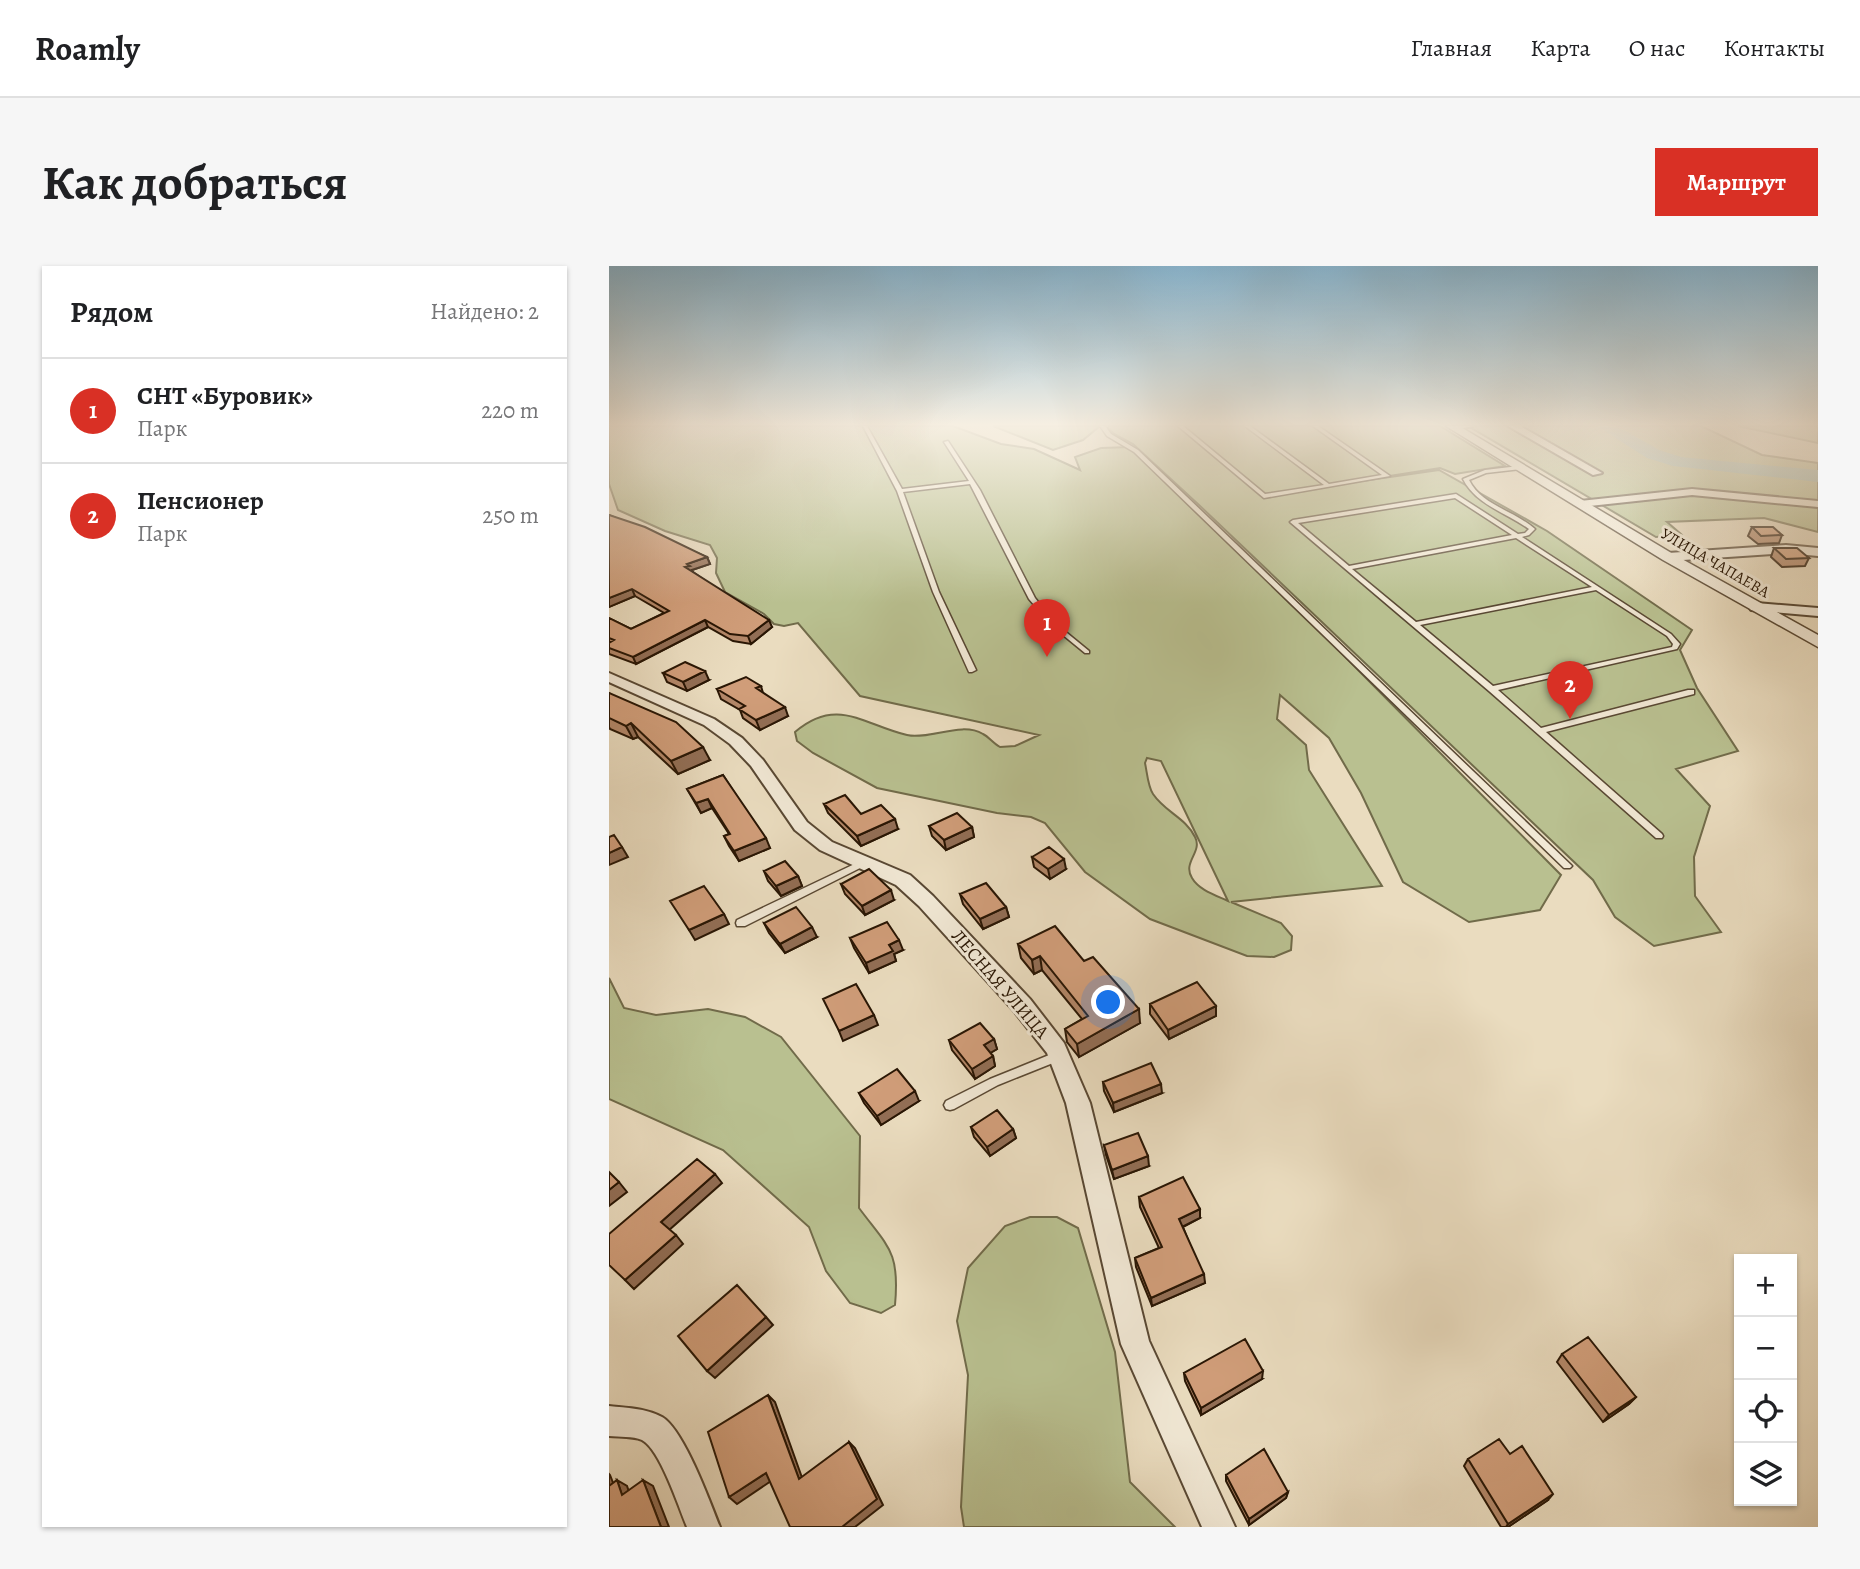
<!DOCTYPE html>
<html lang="ru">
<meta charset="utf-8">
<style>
body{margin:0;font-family:Alegreya,serif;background:#f6f6f6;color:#202124}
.controls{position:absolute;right:21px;bottom:21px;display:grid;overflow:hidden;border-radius:0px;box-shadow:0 2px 5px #0004}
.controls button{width:63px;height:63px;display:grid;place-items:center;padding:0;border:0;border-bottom:2px solid #e0e0e0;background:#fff;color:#202124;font:35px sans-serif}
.you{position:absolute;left:500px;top:737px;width:24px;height:24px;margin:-18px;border:5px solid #fff;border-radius:50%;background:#1a73e8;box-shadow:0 0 0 10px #1a73e833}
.badge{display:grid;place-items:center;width:46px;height:46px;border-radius:50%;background:#d93025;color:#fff;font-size:23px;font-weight:700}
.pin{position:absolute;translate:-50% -58px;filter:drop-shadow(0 2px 4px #0008)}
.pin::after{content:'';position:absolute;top:37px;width:24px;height:21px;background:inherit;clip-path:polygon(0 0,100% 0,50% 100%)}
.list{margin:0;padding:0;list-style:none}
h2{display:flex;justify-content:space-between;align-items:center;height:91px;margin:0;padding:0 28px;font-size:30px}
h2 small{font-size:23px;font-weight:400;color:#757577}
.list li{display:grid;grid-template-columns:46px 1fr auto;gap:21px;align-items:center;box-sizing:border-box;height:105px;padding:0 28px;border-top:2px solid #e0e0e0}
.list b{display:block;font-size:26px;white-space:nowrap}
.list p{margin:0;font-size:23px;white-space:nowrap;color:#757577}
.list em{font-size:23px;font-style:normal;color:#757577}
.icon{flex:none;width:38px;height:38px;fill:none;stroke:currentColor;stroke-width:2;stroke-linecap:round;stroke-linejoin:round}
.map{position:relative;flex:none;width:1209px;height:1261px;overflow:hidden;border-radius:0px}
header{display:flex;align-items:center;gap:42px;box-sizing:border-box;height:98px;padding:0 35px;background:#fff;border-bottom:2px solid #e0e0e0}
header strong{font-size:33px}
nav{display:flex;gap:38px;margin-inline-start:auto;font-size:24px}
.intro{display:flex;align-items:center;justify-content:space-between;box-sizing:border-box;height:168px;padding:0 42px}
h1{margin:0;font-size:49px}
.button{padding:18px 32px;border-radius:0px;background:#d93025;color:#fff;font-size:24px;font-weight:700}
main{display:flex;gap:42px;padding:0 42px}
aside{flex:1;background:#fff;border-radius:0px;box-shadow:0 2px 5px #0004}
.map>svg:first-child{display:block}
.green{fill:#b9c090;stroke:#716b4a;stroke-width:2;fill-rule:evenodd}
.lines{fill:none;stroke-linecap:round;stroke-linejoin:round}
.river{fill:#98bbb4;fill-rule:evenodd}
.service-casing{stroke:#594833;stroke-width:3}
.minor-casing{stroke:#594833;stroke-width:4}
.tertiary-casing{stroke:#594833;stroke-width:3}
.service{fill:#f1e8d5;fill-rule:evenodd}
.minor{fill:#f1e8d5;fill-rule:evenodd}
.tertiary{fill:#f1e8d5;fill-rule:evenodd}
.wall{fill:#b38768;stroke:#291604;stroke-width:2}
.shaded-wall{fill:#926e55;stroke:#291604;stroke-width:2}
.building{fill:#d09d79;stroke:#291604;stroke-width:2}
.labels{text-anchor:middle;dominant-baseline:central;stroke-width:6;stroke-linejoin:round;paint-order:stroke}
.far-street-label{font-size:16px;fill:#291604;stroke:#f1e8d5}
.street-label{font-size:19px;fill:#291604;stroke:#f1e8d5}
</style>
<header>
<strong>Roamly</strong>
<nav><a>Главная</a><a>Карта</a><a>О нас</a><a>Контакты</a></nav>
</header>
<div class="intro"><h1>Как добраться</h1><a class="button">Маршрут</a></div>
<main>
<aside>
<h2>Рядом<small>Найдено: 2</small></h2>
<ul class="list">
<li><span class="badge">1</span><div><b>СНТ «Буровик»</b><p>Парк</p></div><em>220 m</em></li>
<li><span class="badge">2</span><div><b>Пенсионер</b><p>Парк</p></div><em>250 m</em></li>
</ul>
</aside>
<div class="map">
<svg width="1209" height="1261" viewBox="0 0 1209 1261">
<rect width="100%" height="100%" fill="#eadcbf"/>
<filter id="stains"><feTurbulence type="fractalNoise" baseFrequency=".00286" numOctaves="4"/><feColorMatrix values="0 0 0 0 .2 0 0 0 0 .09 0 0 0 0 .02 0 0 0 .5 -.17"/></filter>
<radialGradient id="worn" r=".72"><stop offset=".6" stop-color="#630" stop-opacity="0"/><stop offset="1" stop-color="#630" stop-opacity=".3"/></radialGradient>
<path class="green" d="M0 160H344L392 178 425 183 471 204 466 191 492 182 521 181 659 313 952 609 931 644 860 656 794 616 752 527 720 472 671 429 668 453 697 479 700 504 773 620 622 636 672 657 683 670 682 684 665 691 638 690 541 653 476 606 436 557 422 551 388 547 268 522 204 487 188 475 186 466C228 430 255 459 298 469 321 474 352 455 374 468 380 471 384 477 391 481L406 480 430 469 251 430 189 357 175 360 165 358 155 348 116 326 107 307 108 292 101 279 56 265 9 244 0 218ZM538 492 552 495 619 635C606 629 590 624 583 612 573 596 594 586 586 571 577 552 556 546 544 528 539 521 538 506 536 497Z
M384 160H491L474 174 444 184Z
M497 160H831L896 200 846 208 831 202 711 221 830 204 938 265 1083 364 1071 384 1088 422 1129 485 1067 503 1101 540 1085 591 1086 630 1112 666 1045 680 1006 651 984 614 590 239 524 178 505 168Z
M859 160H1092L1153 189 1209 197V266L1155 252 1058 256 1072 268 1047 271Z
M1129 160H1209V177Z
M0 712 15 742 47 749 99 743 136 751 172 771 251 870 250 942C279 981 291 985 286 1039L272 1047 241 1037 217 1005 200 961 114 884 0 833Z
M421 951H448L469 962 506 1086 521 1216 566 1261H355L352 1241 359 1109 348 1055 359 1002 396 960Z"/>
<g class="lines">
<path class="river" d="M988 160H1008L1050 184 1072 191 1209 204V216L1064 200 1038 192Z"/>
<g class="service-casing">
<path id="service" d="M254 160H258L293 223 360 215 335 176 339 175 371 224 426 332 447 358 480 385V387H476L443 360 420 333 361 218 294 226 330 326 367 404 363 406H360L324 326 288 225Z
M491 160H496L502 168 529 184 961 598 963 600 961 602H955L525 186 498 170Z
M569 160H574L656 228 715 219 636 160H641L720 218 773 209 704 160H709L781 210 655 232Z
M910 200 912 201V203L877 207 860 214C872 239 906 245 926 263L920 269 913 271 1062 368 1071 378 1068 383 889 424 932 462 1079 424H1085V428L937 466 1053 568 1054 570 1053 572H1047L880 425 681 256 684 254 847 228 909 268 916 267 920 263C898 247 867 239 854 213L876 204ZM846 232 903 269 740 300 689 257ZM907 272 983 321 807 356 743 303ZM987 324 1058 370 1064 378 1063 381 884 420 811 359Z
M254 594 257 595 259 597 257 599 136 660H128L127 657 128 654Z
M450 785 454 787 456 790 454 793 389 819 345 843 341 844 337 843 335 839 337 835 381 813Z"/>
</g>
<g class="minor-casing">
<path id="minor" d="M864 160 845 164 840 161 841 160Z
M899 160H911L993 207 984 209Z
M1083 223 1209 235V241L1083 229 971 241 966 238 971 235Z
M1177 279 1209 282V290L1177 287 1059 295 1053 291 1059 287Z
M1147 337 1209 342V350L1142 344 1140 341Z
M0 407 105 453 133 472 154 494 198 556 223 576 301 609 324 630 421 733 455 777 481 837 540 1075 626 1261H593L512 1078 457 837 438 787 405 745 310 640 287 619 211 584 186 564 142 500 121 478 95 459 0 416Z
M0 1140C18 1142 36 1142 53 1151 75 1164 101 1236 111 1261H78C70 1242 51 1183 33 1174 24 1170 10 1171 0 1170Z"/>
</g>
<g class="tertiary-casing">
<path id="tertiary" d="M837 160H850L1064 288 1209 369V381L1054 294Z"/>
</g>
<use href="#service" class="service"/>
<use href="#minor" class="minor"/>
<use href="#tertiary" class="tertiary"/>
</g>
<path class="wall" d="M0 249 98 291 101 298 83 304 84 306 163 361 142 378 124 375 99 361 27 398 0 388V352L22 363 55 347 26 330 0 341Z
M1143 261 1173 269 1170 277 1149 278 1139 270Z
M1165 282 1200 292 1196 300 1173 301 1162 291Z
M54 407 100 414 78 425 58 416Z
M152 420 154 427 179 450 151 464 134 452 131 444 112 433 108 423Z
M0 427 101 494 69 508 29 471 24 473 1 463 0 461Z
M114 509 161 582 130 595 120 580 115 570 120 568 103 542 92 547 78 523Z
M215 538 252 548 289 563 252 580 219 547Z
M320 560 363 561 365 571 337 584 323 570Z
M423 591 457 603 441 613 425 601Z
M155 605 189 610 193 620 172 630 159 615Z
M232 618 285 634 256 649 236 628Z
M351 628 397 641 400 651 374 663 354 638Z
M155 657 208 671 176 687 160 667Z
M241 672 294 684 285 688 287 695 260 707 245 682Z
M409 678 475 695 531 757 470 791 458 776 456 763 473 753 433 704 425 708 412 692Z
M541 738 607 740V750L560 773 541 748Z
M385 773 388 783 381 787 384 790 386 800 366 813 343 784 340 774Z
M494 816 553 827 505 846 495 825Z
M250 827 310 835 272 859 255 837Z
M362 861 404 863 407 872 381 890 365 871Z
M495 879 540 900 505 913 497 889Z
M530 931 591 952 574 961 596 1017 543 1040 527 1001 526 992 550 982 531 941Z
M953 1088 1027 1131 1020 1138 994 1156 948 1096Z
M575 1107 653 1113 592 1149 576 1115Z
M901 1188 939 1234 899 1261H892L855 1200 859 1193Z
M617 1209 679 1226 677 1232 640 1259 617 1215Z"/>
<path class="shaded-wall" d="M98 291 101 298 83 304 84 307 76 301 78 298Z
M23 323 26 330 0 341V332Z
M96 354 99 361 27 398 24 391Z
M160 354 163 361 142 378 139 370Z
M96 405 100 414 78 425 74 416Z
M176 441 179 450 151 464 147 454Z
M22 457 29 471 24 473 17 460Z
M94 481 101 494 69 508 62 495Z
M99 533 103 542 92 547 87 537Z
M286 553 289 563 252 580 248 570Z
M363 561 365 571 337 584 335 574Z
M157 572 161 582 130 595 125 585Z
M13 581 19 591 0 599V587Z
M455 593 457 603 441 613 439 603Z
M189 610 193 620 172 630 167 620Z
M282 624 285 634 256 649 253 640Z
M397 641 400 651 374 663 371 653Z
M115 648 120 658 86 674 80 664Z
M203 661 208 671 176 687 171 678Z
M290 674 294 684 285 688 287 695 260 707 257 697 280 679Z
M431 690 433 704 425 708 423 694Z
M607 740V750L560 773 559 764Z
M530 743 531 757 470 791 468 778Z
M265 749 269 759 234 775 230 765Z
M385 773 388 783 378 789 375 779Z
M384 790 386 800 366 813 363 803Z
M552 818 553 827 505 846 504 837Z
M306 825 310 835 272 859 268 850Z
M404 863 407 872 381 890 378 881Z
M539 890 540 900 505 913 503 904Z
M106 908 113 917 59 965 52 956Z
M10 916 18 926 0 940V924Z
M591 943V952L571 962 570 953Z
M67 969 74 978 25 1023 16 1014Z
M595 1008 596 1017 543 1040 542 1032Z
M157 1051 164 1059 106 1112 98 1105Z
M654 1105 653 1113 592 1149V1142Z
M159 1129 166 1136 196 1220 190 1213Z
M1027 1131 1020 1138 994 1156 1000 1149Z
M240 1176 246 1182 274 1239 246 1261H233Z
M157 1207 165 1213 128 1238 120 1231Z
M0 1208 1 1209 8 1227 0 1222Z
M8 1214 18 1220 23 1235 13 1229Z
M34 1214 44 1220 60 1261H52Z
M679 1226 677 1232 640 1259V1253Z
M944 1228 939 1234 899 1261H897L899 1258Z"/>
<path class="building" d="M0 249 36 261 98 291 78 298 81 300 76 301 160 354 139 370 121 368 96 354 24 391 0 382V377L5 374 0 372V352L22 363 60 345 23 323 0 332Z
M1143 261H1164L1173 269 1152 270Z
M1165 282H1188L1200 292 1177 293Z
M76 396 96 405 74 416 54 407Z
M137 411 152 420 147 422 176 441 147 454 130 443 136 440 108 423Z
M0 427 67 456 94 481 62 495 22 457 17 460 0 452Z
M114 509 157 572 125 585 115 570 121 568 99 533 87 537 78 523Z
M236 529 252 548 272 539 286 553 248 570 215 538Z
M348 547 363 561 335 574 320 560Z
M5 569 13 581 0 587V571Z
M440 581 455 593 439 603 423 591Z
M176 595 189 610 167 620 155 605Z
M260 603 282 624 253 640 232 618Z
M377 617 397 641 371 653 351 628Z
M95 620 115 648 80 664 61 635Z
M187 641 203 661 171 678 155 657Z
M278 656 290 674 280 679 284 685 257 697 241 672Z
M446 660 475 695 484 691 530 743 468 778 456 763 479 750 431 690 423 694 409 678Z
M588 716 607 740 559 764 541 738Z
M247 718 265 749 230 765 214 733Z
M371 757 385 773 375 779 384 790 363 803 340 774Z
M542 797 552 818 504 837 494 816Z
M288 803 306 825 268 850 250 827Z
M388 844 404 863 378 881 362 861Z
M529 867 539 890 503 904 495 879Z
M88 893 106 908 52 956 67 969 16 1014 0 999V968Z
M0 906 10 916 0 924Z
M574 911 591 943 570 953 595 1008 542 1032 526 992 553 981 530 931Z
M128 1019 157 1051 98 1105 69 1070Z
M979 1071 1027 1131 1000 1149 953 1088Z
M636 1073 654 1105 592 1142 575 1107Z
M159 1129 190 1213 240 1176 268 1233 233 1261H181L157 1207 120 1231 99 1166Z
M890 1173 901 1188 913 1180 944 1228 899 1258 859 1193Z
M655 1183 679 1226 640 1253 617 1209Z
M8 1214 13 1229 34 1214 52 1261H0V1220Z"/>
<linearGradient id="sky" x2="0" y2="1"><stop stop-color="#88b7d3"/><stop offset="0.47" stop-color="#f6efe2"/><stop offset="1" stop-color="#f6efe2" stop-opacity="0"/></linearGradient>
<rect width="1209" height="337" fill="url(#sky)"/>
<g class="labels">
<g class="far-street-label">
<text transform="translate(1106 297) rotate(30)">УЛИЦА ЧАПАЕВА</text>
</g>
<g class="street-label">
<text transform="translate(391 718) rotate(49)">ЛЕСНАЯ УЛИЦА</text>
</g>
</g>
<rect width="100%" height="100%" filter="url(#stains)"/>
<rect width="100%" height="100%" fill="url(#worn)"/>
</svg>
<div class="controls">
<button>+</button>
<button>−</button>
<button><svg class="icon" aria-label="locate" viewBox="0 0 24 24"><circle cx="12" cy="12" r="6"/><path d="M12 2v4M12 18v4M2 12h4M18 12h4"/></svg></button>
<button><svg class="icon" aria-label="layers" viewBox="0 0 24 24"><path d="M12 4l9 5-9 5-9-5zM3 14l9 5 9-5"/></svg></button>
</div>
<div class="you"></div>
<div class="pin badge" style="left:438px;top:391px">1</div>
<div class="pin badge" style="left:961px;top:453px">2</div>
</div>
</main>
